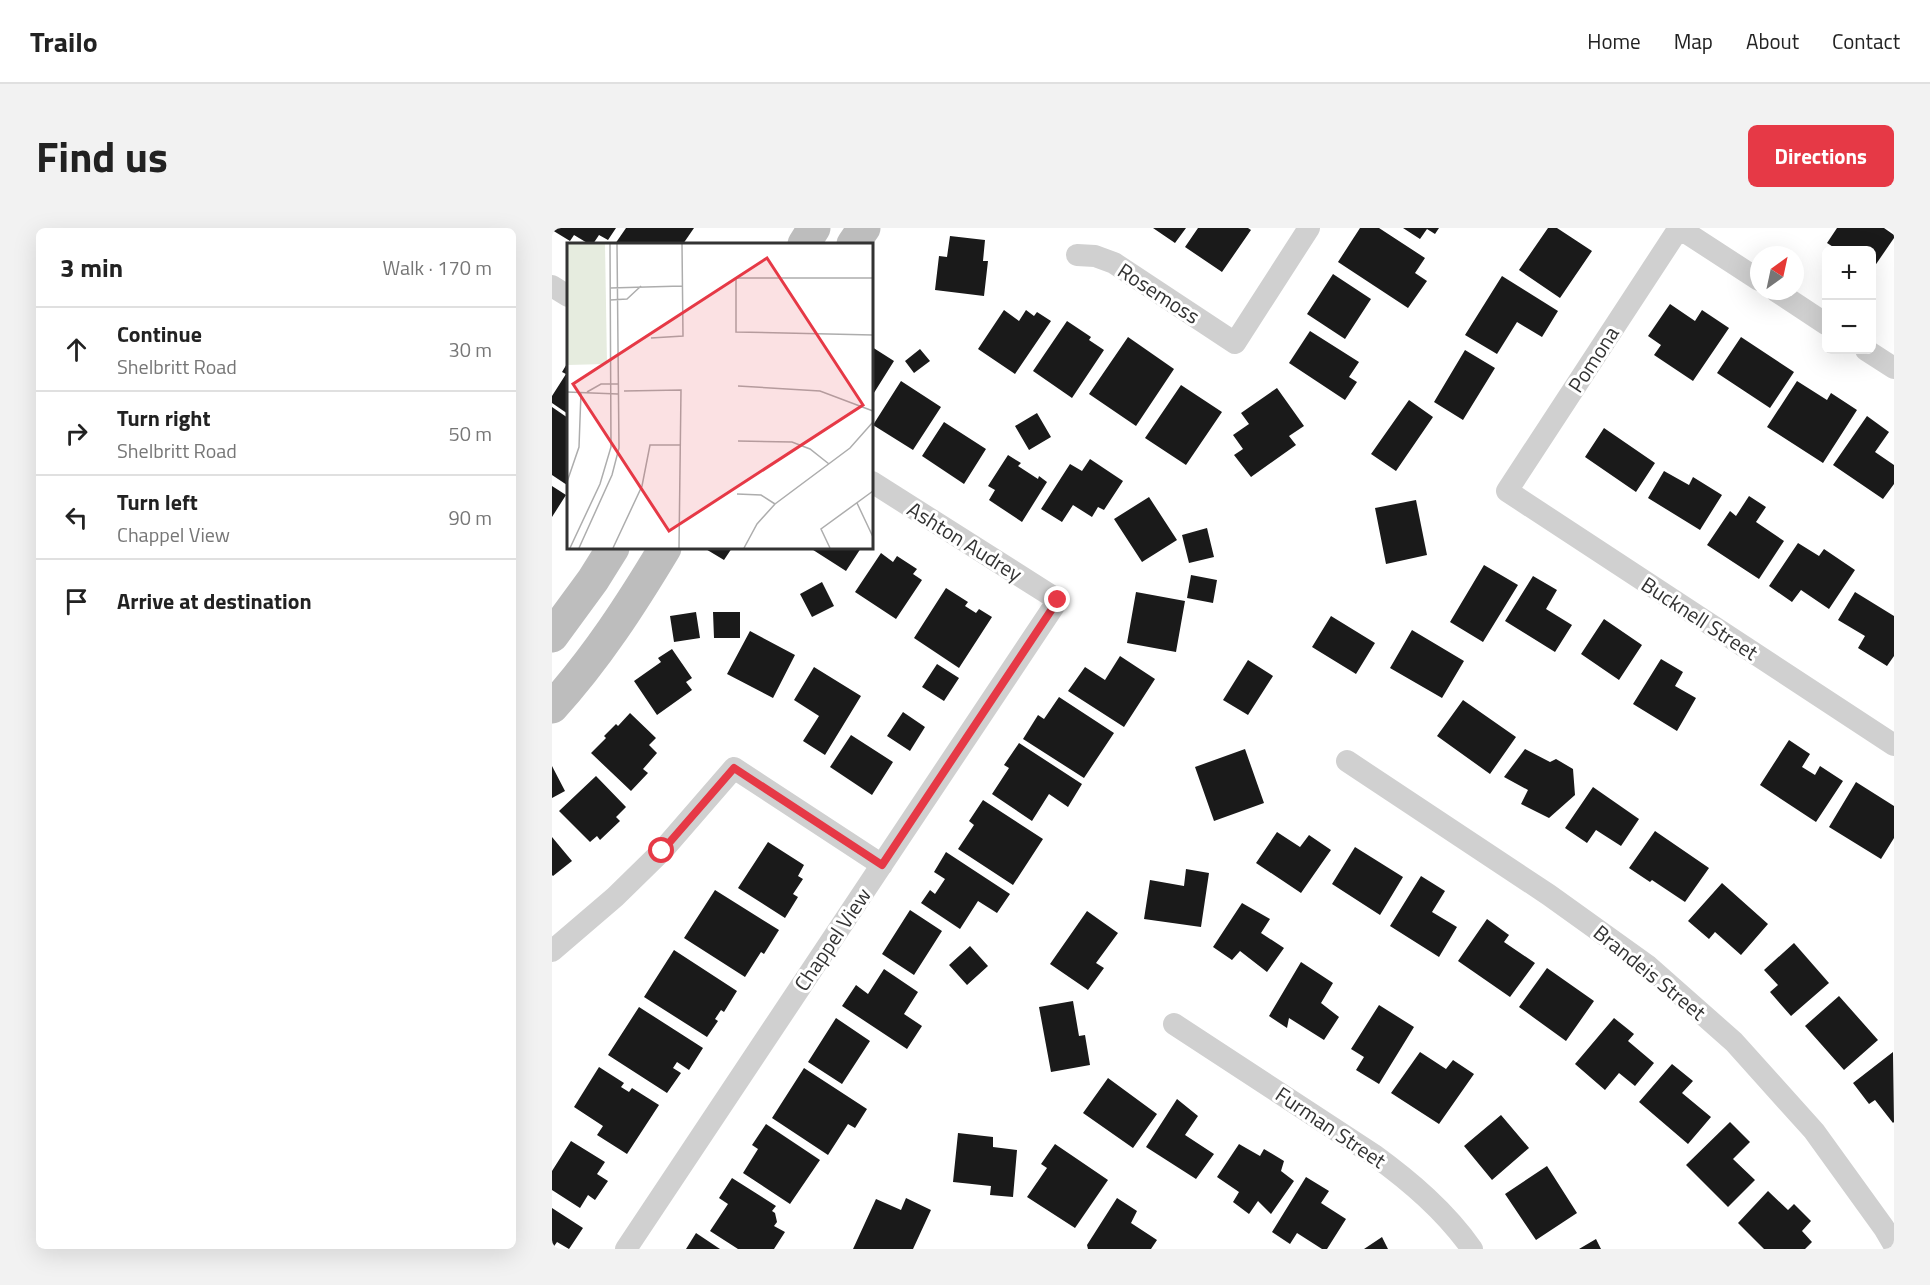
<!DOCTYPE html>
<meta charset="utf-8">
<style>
body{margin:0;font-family:"Titillium Web",sans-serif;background:#f2f2f2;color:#222}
.controls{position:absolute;right:18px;top:18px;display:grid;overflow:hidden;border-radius:9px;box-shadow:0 6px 24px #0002}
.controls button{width:54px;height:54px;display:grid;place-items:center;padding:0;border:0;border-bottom:2px solid #e0e0e0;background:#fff;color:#222;font:30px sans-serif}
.compass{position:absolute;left:1198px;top:18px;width:54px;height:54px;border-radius:50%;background:#fff;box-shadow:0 6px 24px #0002;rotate:33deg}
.stop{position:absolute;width:18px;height:18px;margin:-14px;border:4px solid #e63946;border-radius:50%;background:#fff}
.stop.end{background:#e63946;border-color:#fff;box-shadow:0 2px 6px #0008}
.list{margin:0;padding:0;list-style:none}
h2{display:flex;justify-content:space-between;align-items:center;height:78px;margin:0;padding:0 24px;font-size:26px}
h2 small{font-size:20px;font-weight:400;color:#767676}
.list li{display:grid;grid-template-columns:39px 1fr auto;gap:18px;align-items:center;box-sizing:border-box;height:84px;padding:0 24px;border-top:2px solid #e0e0e0}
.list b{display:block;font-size:22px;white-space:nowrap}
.list p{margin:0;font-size:20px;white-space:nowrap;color:#767676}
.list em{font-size:20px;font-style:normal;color:#767676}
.icon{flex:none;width:33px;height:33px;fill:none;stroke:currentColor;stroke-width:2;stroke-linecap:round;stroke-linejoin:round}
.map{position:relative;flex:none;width:1342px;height:1021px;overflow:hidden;border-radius:9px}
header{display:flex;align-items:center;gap:36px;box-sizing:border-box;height:84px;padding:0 30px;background:#fff;border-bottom:2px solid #e0e0e0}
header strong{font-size:28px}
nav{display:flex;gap:33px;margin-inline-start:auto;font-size:21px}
.intro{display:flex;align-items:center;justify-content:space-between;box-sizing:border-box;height:144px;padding:0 36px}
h1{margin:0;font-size:42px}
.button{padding:15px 27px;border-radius:9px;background:#e63946;color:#fff;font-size:21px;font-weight:700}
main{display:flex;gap:36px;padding:0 36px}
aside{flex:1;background:#fff;border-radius:9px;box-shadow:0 6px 24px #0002}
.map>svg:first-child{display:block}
.building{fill:#1a1a1a}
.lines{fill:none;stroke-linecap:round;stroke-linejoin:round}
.minor{stroke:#d0d0d0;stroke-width:22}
.secondary{stroke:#bdbdbd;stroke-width:33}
.route{stroke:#e63946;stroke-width:8}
.labels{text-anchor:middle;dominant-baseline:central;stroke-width:6;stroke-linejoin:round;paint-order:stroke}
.street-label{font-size:21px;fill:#333;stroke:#fff}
.inset-road{fill:none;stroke:#adadad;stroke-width:1.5}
.view{fill:#e63946;fill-opacity:0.15;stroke:#e63946;stroke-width:3}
.inset-edge{fill:none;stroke:#333;stroke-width:3}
</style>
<header>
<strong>Trailo</strong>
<nav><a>Home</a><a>Map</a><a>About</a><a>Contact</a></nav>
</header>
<div class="intro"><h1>Find us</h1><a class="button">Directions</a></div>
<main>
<aside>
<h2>3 min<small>Walk · 170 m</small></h2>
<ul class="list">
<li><svg class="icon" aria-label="ahead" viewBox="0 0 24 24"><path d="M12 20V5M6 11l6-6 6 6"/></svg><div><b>Continue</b><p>Shelbritt Road</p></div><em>30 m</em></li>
<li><svg class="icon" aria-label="right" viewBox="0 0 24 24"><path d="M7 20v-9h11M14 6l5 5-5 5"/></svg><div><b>Turn right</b><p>Shelbritt Road</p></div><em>50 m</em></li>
<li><svg class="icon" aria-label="left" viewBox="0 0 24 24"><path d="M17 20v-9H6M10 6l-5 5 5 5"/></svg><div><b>Turn left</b><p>Chappel View</p></div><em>90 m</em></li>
<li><svg class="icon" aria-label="arrive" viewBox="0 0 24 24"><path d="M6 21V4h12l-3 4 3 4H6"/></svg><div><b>Arrive at destination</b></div></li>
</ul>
</aside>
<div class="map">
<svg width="1342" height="1021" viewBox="0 0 1342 1021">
<rect width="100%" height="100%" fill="#fff"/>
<path class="building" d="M0 0H64L56 12 47 7 41 16H37L22 7 18 13 0 2Z
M74 0H142L131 16H63Z
M601 0H634L623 15Z
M646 0H696L699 2 670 44 633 19Z
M808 0H827L873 30 863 45 875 53 856 80 786 34Z
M851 0H887L883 6 875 1 868 11Z
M996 0H1005L1040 23 1008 70 967 42Z
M1285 0H1332L1342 7V10L1320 42V22H1286L1275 15Z
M398 8 433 12 431 33H436L432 68 383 62 387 28 395 29Z
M781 46 819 71 793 111 755 86Z
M950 48 1006 83 990 109 965 94 945 126 913 107Z
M1118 76 1143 93 1150 82 1177 100 1141 153 1102 127 1109 117 1096 108Z
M452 82 467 93 474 82 482 88 485 84 499 93 463 146 426 121Z
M515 93 539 109 537 112 552 122 520 170 481 143Z
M758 103 807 134 797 149 805 154 793 172 737 135Z
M576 109 622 141 584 198 537 166Z
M1189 109 1242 144 1218 180 1165 145Z
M320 119 342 133 320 168Z
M368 121 378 133 362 145 353 133Z
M913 122 943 140 911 192 882 174Z
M16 134V186L0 175V168L14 146 10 144Z
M349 153 389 179 361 222 321 197Z
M1245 153 1275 172 1279 165 1305 182 1271 235 1215 199Z
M629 157 670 184 634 237 593 210Z
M725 160 752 198 737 208 744 217 699 249 682 227 691 221 681 207 697 196 689 185Z
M857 172 881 189 844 243 819 226Z
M0 179 16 190 15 257 0 247Z
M485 185 499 209 477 222 463 198Z
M1315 188 1337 204 1323 224 1342 237V256L1331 271 1281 237Z
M392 194 434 221 412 256 370 228Z
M1052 200 1103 235 1084 264 1033 229Z
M456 227 469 235 466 238 486 251 487 248 495 254 470 294 437 272 443 262 436 258Z
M538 231 571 253 552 282 546 279 540 289 521 277 510 294 489 281 518 236 530 243Z
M1112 243 1137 257 1141 249 1170 267 1148 302 1096 270Z
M0 258 14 267 0 289Z
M1197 268 1214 279 1204 294 1232 313 1207 351 1155 317 1178 283 1184 288Z
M597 269 625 312 590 334 562 291Z
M864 272 875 327 834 336 823 280Z
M655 300 662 329 637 335 630 307Z
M1246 315 1267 328 1272 321 1303 342 1277 381 1249 362 1240 374 1217 358Z
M152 320H180L172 332Z
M258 320H309L294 343Z
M329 325 341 334 345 328 365 341 361 346 370 352 344 391 303 364Z
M932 337 966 357 931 414 898 394Z
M639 347 665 352 661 375 635 370Z
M981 348 1005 362 994 381 1020 397 1003 424 953 393Z
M270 354 282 378 260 389 248 366Z
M394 360 416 374 413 378 424 385 427 381 440 389 407 440 362 410Z
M584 364 633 373 624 424 575 415Z
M1303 364 1342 388V428L1335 438 1306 420 1313 408 1286 392Z
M144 384 148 410 122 414 118 388Z
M161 384H188V410H162Z
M779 388 823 415 804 446 760 419Z
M1052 391 1090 417 1067 452 1029 426Z
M860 402 912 433 890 470 838 440Z
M198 403 243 427 221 470 175 446Z
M120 421 140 450 134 454 140 462 105 487 82 453 109 434 106 430Z
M568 428 603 451 572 499 516 463 533 439 553 452Z
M1109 431 1131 444 1123 458 1144 470 1125 503 1081 476Z
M696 432 721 448 696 487 671 472Z
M385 436 407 450 392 473 370 459Z
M262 439 309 468 273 527 251 513 267 488 242 472Z
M507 469 562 505 532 550 471 511 486 487 492 491Z
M911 472 964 509 938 546 885 508Z
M351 484 373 499 358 523 335 508Z
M78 485 104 510 97 517 105 525 91 541 96 545 79 563 39 525 54 510 52 508 64 496 66 498Z
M299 507 341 534 320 567 278 539Z
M1237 512 1258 526 1250 539 1263 547 1268 538 1291 553 1264 594 1208 557Z
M467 515 530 556 516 579 497 566 480 593 440 566 457 540 452 537Z
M693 521 712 575 662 593 643 539Z
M973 521 998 534 1004 531 1021 541 1023 567 997 590 969 576 976 562 952 549Z
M0 538 13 563 0 570Z
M44 548 74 579 64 589 68 593 48 612 45 608 38 614 7 583Z
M1304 554 1342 578V610L1329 631 1277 599Z
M1041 559 1087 591 1069 618 1044 602 1035 615 1013 600Z
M431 572 491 611 461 657 406 621 422 597 417 593Z
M1103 603 1157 640 1133 674 1100 652 1098 654 1077 640Z
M725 604 748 619 757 607 779 622 749 665 704 635Z
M0 609 20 633 1 648 0 647Z
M216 614 252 637 246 648 251 651 241 666 246 669 233 690 186 660Z
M803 619 851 649 828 687 780 656Z
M394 624 458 666 445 685 426 673 408 701 369 675 378 662 383 666 393 651 382 644Z
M634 641 657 645 649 699 592 691 598 652 632 658Z
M869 648 893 663 880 684 905 699 887 729 838 698Z
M1170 655 1216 696 1189 727 1163 704 1157 711 1136 693Z
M163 662 227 702 212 726 209 724 193 749 132 710Z
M690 675 718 691 709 705 732 720 715 744 688 723 680 732 661 719Z
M358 682 390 703 362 747 330 726Z
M535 683 566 705 544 735 552 740 536 762 498 736Z
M935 691 957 707 952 714 983 735 958 769 906 733Z
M1242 715 1277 755 1239 788 1218 764 1226 757 1212 742Z
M418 718 436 738 415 757 397 737Z
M122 722 185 763 172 784 169 782 163 791 166 793 155 809 92 769Z
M749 734 781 755 769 775 787 789 772 812 737 790 735 800 717 788Z
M995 740 1042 773 1014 813 967 779Z
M332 741 366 764 352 786 370 798 355 821 290 778 304 757 316 766Z
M1287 768 1326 812 1292 842 1253 798Z
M521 773 527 808 533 807 538 837 499 844 487 779Z
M827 777 862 799 827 856 804 842 812 829 799 821Z
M87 779 151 820 137 842 125 834 121 840 129 845 115 865 56 827Z
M284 790 318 813 290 856 256 834Z
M1062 790 1082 806 1076 813 1102 835 1083 858 1067 845 1053 862 1023 836Z
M868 824 894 841 901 832 922 846 887 896 839 865Z
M1341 824 1342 894 1341 895 1323 872 1317 876 1301 855Z
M1120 836 1141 853 1130 865 1159 889 1136 916 1087 874Z
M47 839 72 855 69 859 77 864 80 860 107 877 75 926 45 907 51 898 22 879Z
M252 840 315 881 303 900 296 896 276 927 220 890Z
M556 850 605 886 581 920 531 885Z
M625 871 646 888 633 907 662 926 644 951 594 919Z
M949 887 977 920 940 952 912 918Z
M1178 894 1198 914 1181 931 1203 952 1176 979 1134 937Z
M214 896 268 932 238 976 191 945 206 921 200 917Z
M406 905 441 909V919L465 922 461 969 438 967 439 958 401 954Z
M19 913 53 934 45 946 56 953 43 972 36 967 28 980 0 962V943Z
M503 916 556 952 523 1000 475 969 495 940 489 936Z
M687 916 708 928 712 921 732 933 729 943 742 953 719 986 706 973 697 986 681 974 687 964 665 949Z
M995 938 1025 985 984 1012 953 966Z
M754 949 777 963 769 975 794 991 775 1021H770L745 1005 738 1016 720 1004Z
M180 950 224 978 220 983 223 985 225 994 222 998 233 1004 222 1021H186L158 1003 176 976 167 970Z
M1216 963 1236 982 1242 976 1259 993 1250 1003 1260 1014 1253 1021H1212L1186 995Z
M354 970 379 982 361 1021H301L324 971 349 982Z
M565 970 585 983 579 995 605 1012 599 1021H536L535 1017Z
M0 980 31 1000 17 1021 5 1014 0 1021Z
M144 1005 168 1021H134Z
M830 1009 836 1021H812Z
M1044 1011 1049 1021H1027Z"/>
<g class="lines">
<path class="minor" d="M1127 0 955 263 1342 517
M1127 0 1207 52
M525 27 543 28 562 35 683 115 757 0
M0 58 16 68
M1224 63 1274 96
M1314 122 1342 140
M795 533 997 667 1096 738 1182 814 1262 903 1332 1000 1342 1017
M0 723 63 669 110 623 182 540 330 637
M622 796 822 927C859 954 893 983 920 1021
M74 1021 506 372 320 254"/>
<path class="secondary" d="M252 16 262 0
M301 16 312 0
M0 408 41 352 61 320
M0 479C44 431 80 375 113 320"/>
</g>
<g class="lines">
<path class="route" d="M110 623 182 540 330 637 506 372"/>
</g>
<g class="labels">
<g class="street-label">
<text transform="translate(607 65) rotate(33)">Rosemoss</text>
<text transform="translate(1041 131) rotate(-57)">Pomona</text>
<text transform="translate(413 313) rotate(32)">Ashton Audrey</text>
<text transform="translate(1148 390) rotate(33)">Bucknell Street</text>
<text transform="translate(280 711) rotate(-56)">Chappel View</text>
<text transform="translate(1098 744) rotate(39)">Brandeis Street</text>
<text transform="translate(779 899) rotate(34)">Furman Street</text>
</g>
</g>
<g transform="translate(15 15)">
<rect width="306" height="306" fill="#fff"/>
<path d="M0 1H38L40 121 0 122Z" fill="#e6ecdf"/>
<path class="inset-road" d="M306 35H169V89L306 92M43 45 115 43M43 57 60 56 74 43M84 95 116 93 115 1M171 143 253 148 306 168M57 148 114 147 112 305M0 149 51 151M20 149 34 141H51M171 198 225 199 243 206 262 221M0 239 12 204 14 149M170 251 194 252 208 261M290 260 306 294M3 305 33 241 44 204 43 1M12 305 45 232 52 205 50 1M46 305 75 243 83 202H113M177 305 190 281 208 261 283 205 306 179M263 305 254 286 306 248"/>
<path class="view" d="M200 15 296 162 102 288 6 141Z"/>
<rect width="306" height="306" class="inset-edge"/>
</g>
</svg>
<div class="controls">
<button>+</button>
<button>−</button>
</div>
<svg class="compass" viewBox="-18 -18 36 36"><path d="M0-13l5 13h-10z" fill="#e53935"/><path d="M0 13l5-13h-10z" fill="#767676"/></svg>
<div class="stop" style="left:110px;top:623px"></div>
<div class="stop end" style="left:506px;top:372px"></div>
</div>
</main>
